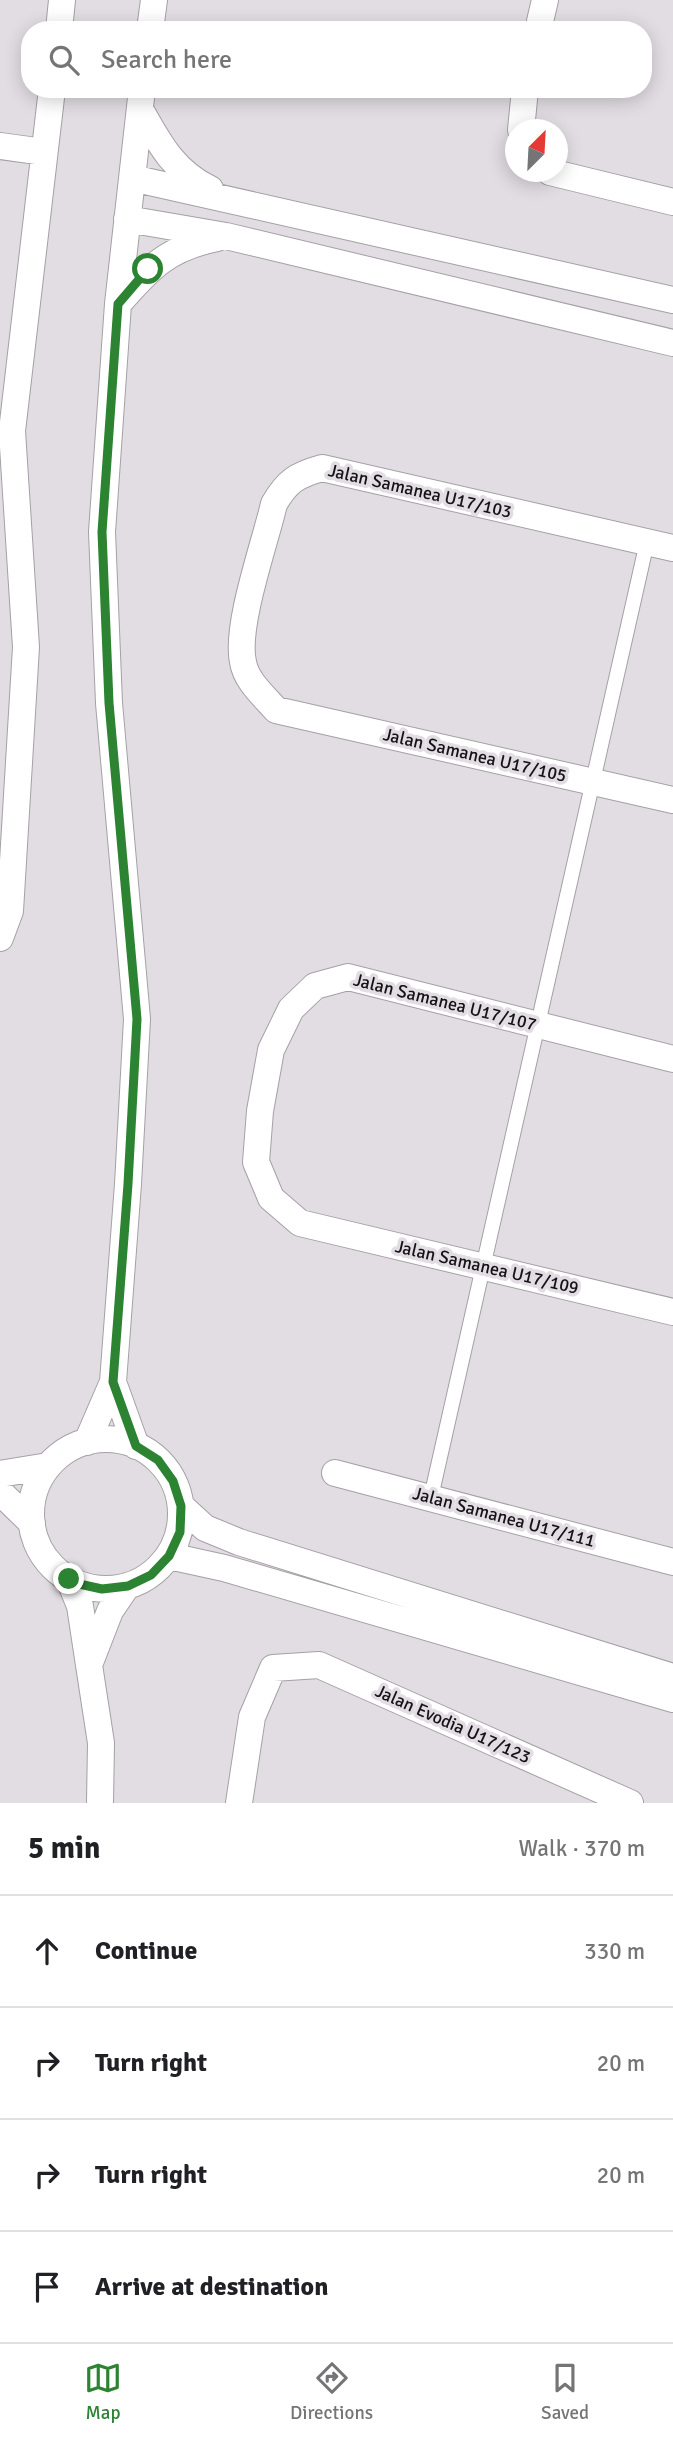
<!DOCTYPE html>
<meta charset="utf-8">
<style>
body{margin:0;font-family:Signika,sans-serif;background:#f2f2f2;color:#202124}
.compass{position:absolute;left:505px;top:119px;width:63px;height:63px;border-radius:50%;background:#fff;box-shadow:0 4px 18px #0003;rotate:24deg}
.stop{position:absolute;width:21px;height:21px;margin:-16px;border:5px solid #2c8331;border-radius:50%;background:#fff}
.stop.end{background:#2c8331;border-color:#fff;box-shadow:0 2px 7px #0008}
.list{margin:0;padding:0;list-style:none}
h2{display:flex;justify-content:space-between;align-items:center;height:91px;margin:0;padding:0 28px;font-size:30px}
h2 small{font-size:23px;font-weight:400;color:#757577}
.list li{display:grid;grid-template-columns:46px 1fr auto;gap:21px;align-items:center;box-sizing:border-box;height:112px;padding:0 28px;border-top:2px solid #e0e0e0}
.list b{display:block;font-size:26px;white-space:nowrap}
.list em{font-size:23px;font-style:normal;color:#757577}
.icon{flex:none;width:38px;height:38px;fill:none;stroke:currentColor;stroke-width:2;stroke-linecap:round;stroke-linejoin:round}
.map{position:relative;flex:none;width:673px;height:1803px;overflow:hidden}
.search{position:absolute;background:#fff;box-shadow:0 4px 18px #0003;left:21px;right:21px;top:21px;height:77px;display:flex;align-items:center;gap:18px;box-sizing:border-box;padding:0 24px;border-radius:28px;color:#757577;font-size:26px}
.sheet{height:539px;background:#fff}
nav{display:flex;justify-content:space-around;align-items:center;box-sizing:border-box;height:98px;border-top:2px solid #e0e0e0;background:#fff;font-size:19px;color:#757577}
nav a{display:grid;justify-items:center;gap:4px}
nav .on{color:#2c8331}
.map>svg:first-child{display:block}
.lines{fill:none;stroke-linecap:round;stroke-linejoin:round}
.service-casing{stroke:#a5a0a6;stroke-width:16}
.minor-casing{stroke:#a5a0a6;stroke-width:28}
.service{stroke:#fff;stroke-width:14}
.minor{stroke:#fff;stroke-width:26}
.route{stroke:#2c8331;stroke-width:9}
.labels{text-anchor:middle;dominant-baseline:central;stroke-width:7;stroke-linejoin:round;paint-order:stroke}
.street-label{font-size:18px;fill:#151315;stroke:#e2dde3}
</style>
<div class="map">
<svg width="673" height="1803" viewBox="0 0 673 1803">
<rect width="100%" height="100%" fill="#e2dde3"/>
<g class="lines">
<g class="service-casing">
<path id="service" d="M431 1497 647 542"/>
</g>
<g class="minor-casing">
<path id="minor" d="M59 30 62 0
M150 30 154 0
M538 30 545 0
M140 109C159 143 174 172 210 189
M521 130 525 89
M0 146 44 152
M550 172 673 202
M132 178 673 300
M127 219 226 236 673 343
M118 304C150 267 168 248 217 238
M673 548 322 468C297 475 287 481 274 504 265 543 235 626 243 662 246 681 264 696 276 710L673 800
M0 938 10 911 26 647 12 431 52 89
M673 1059 348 977 315 986 291 1009 271 1050 260 1111 256 1162 271 1198 300 1223 673 1312
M113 1382 128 1184 137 1019 109 703 102 532 118 304 142 89
M31 1514a75 75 0 1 1 150 0a75 75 0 1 1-150 0Z
M87 1442 113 1382 136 1446
M335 1473 673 1562
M0 1474 48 1466
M0 1492 32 1523
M181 1506 205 1528 239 1542 673 1677
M169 1556 224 1568 673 1699
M69 1579 80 1606 89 1665 110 1611 127 1586
M89 1665 101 1743 100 1803
M239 1803 252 1717 273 1668 319 1665 630 1803"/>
</g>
<use href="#service" class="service"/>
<use href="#minor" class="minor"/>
</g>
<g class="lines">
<path class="route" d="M69 1579 79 1584 102 1589 128 1586 151 1575 169 1556 180 1532 181 1506 173 1481 158 1460 136 1446 113 1382 128 1184 137 1019 109 703 102 532 118 304 148 269"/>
</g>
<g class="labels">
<g class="street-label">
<text transform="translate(420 491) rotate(13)">Jalan Samanea U17/103</text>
<text transform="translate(475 755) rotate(13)">Jalan Samanea U17/105</text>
<text transform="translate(445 1002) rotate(14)">Jalan Samanea U17/107</text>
<text transform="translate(487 1267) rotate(13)">Jalan Samanea U17/109</text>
<text transform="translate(504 1517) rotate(15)">Jalan Samanea U17/111</text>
<text transform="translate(453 1724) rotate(24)">Jalan Evodia U17/123</text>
</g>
</g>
</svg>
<svg class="compass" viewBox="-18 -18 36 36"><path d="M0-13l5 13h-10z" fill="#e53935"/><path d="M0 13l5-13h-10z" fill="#757577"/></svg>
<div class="stop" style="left:148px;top:269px"></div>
<div class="stop end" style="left:69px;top:1579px"></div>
<div class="search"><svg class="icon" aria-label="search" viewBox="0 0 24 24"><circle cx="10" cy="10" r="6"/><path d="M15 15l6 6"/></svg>Search here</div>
</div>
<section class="sheet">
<h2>5 min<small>Walk · 370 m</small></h2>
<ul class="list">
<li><svg class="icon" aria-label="ahead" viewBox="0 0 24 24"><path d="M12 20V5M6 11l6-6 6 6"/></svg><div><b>Continue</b></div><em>330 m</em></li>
<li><svg class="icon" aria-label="right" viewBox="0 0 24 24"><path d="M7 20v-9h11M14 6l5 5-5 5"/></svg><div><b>Turn right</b></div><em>20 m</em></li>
<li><svg class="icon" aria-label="right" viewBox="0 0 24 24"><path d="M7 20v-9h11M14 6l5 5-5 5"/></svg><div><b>Turn right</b></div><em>20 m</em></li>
<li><svg class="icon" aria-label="arrive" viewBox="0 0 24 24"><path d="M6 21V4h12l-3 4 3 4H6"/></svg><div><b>Arrive at destination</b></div></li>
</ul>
</section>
<nav>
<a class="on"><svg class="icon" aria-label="map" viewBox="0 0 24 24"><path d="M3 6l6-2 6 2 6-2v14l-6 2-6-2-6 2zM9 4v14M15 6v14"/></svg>Map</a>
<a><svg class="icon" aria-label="directions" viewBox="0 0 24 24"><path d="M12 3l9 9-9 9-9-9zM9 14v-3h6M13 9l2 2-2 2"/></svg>Directions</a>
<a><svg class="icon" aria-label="saved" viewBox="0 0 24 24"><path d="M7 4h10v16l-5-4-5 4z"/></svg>Saved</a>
</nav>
